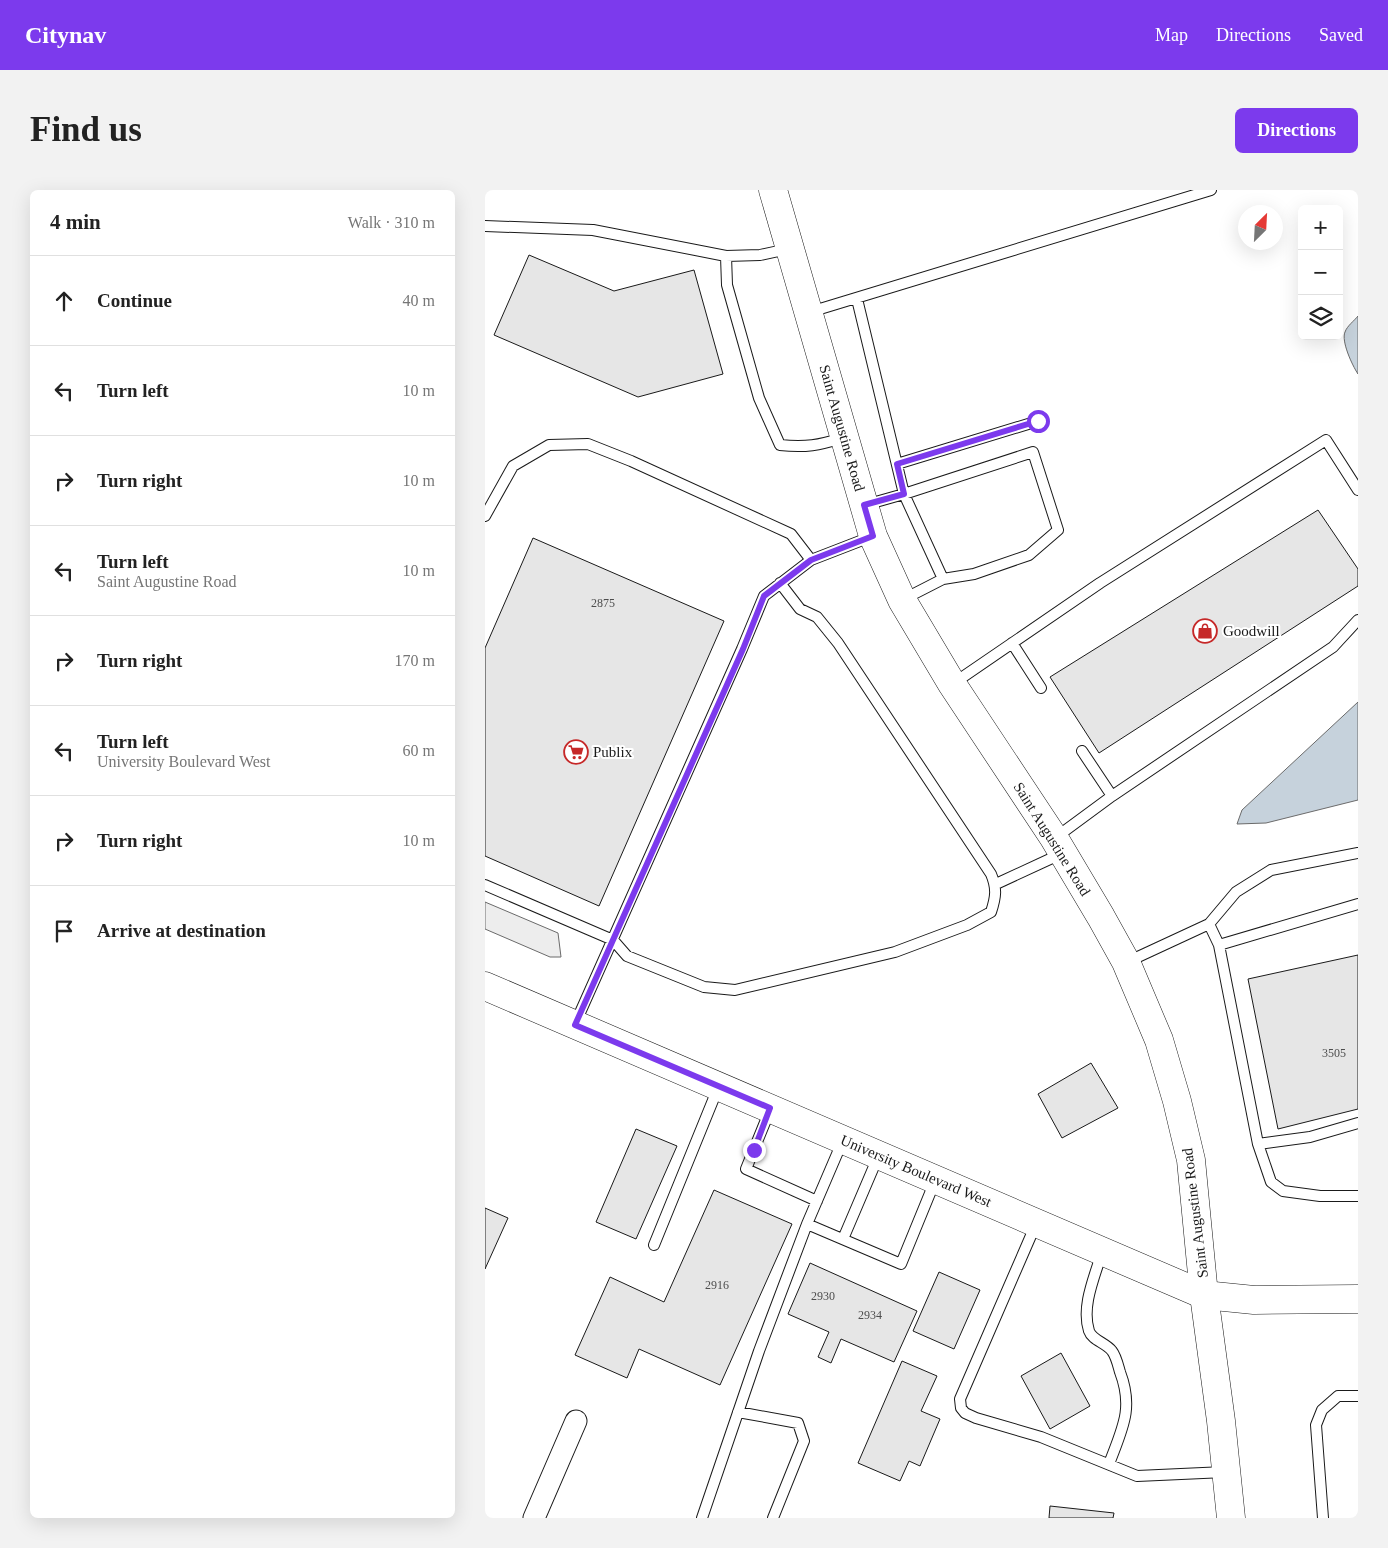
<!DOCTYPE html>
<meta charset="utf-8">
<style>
body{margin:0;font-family:"Times New Roman",serif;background:#f2f2f2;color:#222}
.controls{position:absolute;right:15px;top:15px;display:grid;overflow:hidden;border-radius:8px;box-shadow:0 5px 20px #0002}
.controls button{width:45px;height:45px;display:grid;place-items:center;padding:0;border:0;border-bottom:1px solid #e0e0e0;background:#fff;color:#222;font:25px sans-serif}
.compass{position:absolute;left:753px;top:15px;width:45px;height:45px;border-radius:50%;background:#fff;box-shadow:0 5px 20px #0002;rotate:24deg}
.stop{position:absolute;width:15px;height:15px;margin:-11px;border:4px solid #7c3aed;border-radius:50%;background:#fff}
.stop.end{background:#7c3aed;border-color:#fff;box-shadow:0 1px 5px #0008}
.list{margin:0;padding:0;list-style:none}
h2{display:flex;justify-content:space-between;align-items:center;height:65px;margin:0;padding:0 20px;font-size:21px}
h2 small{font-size:16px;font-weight:400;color:#767676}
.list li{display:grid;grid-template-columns:32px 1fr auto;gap:15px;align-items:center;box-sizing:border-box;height:90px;padding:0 20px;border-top:1px solid #e0e0e0}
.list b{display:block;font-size:19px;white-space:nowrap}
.list p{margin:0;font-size:16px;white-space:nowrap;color:#767676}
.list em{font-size:16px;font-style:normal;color:#767676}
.icon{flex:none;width:28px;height:28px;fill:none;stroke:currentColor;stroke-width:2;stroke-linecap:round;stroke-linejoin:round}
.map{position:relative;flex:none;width:873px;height:1328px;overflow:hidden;border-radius:8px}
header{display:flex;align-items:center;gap:30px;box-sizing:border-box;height:70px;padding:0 25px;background:#7c3aed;color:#fff}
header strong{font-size:24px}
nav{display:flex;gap:28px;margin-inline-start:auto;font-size:18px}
.intro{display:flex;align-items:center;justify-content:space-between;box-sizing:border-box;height:120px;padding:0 30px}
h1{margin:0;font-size:35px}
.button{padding:12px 22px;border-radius:8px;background:#7c3aed;color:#fff;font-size:18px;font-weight:700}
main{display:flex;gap:30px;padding:0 30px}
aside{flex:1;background:#fff;border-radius:8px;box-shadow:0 5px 20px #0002}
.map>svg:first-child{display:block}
.parking{fill:#ededed;stroke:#6a6a6a}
.water{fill:#c6d2dc;stroke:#6a6a6a}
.building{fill:#e6e6e6;stroke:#1a1a1a}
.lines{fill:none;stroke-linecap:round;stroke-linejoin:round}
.lane-casing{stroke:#1a1a1a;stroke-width:12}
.street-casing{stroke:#1a1a1a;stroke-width:23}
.secondary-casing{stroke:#1a1a1a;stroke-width:29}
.primary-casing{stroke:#1a1a1a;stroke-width:29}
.lane{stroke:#fff;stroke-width:10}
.street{stroke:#fff;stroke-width:21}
.secondary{stroke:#fff;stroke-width:28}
.primary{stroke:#fff;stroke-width:28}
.route{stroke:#7c3aed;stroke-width:6}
.labels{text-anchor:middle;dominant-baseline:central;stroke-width:4;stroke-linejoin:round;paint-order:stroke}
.number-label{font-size:12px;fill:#4d4d4d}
.street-label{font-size:15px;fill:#1a1a1a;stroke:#fff}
.poi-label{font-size:15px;fill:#1a1a1a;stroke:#fff;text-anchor:start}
</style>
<header>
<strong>Citynav</strong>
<nav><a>Map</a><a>Directions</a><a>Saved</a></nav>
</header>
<div class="intro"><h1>Find us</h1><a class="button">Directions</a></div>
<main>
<aside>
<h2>4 min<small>Walk · 310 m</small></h2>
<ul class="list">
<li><svg class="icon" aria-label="ahead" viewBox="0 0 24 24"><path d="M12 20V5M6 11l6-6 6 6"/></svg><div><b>Continue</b></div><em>40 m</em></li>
<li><svg class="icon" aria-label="left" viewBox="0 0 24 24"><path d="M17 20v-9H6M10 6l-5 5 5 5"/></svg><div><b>Turn left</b></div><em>10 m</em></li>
<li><svg class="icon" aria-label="right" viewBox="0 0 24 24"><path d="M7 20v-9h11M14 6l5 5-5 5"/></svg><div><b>Turn right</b></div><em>10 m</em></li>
<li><svg class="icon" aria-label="left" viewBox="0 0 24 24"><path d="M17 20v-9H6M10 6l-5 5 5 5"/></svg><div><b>Turn left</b><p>Saint Augustine Road</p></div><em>10 m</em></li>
<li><svg class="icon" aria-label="right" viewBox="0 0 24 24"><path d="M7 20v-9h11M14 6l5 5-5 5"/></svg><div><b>Turn right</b></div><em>170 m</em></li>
<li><svg class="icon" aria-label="left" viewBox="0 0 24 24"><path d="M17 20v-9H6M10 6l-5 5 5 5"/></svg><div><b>Turn left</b><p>University Boulevard West</p></div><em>60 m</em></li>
<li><svg class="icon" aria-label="right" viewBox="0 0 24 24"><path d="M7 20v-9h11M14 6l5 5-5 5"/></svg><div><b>Turn right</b></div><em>10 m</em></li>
<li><svg class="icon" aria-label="arrive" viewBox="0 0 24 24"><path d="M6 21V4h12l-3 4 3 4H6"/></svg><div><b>Arrive at destination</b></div></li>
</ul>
</aside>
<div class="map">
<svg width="873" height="1328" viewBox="0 0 873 1328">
<rect width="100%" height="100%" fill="#fff"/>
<path class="parking" d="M0 712 73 743 76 767H65L0 739Z"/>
<path class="water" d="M873 126V184C867 175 856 151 860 142 862 136 869 131 873 126Z
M873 512V610L781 633 752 634 757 620Z"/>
<path class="building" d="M44 65 129 101 209 80 238 184 153 207 9 145Z
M833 320 873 379V396L614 563 565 487Z
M48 348 239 431 114 716 0 666V458Z
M873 765V919L793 939 763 789Z
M606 873 633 918 577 948 553 904Z
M151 939 192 956 151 1049 111 1032Z
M229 1000 307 1034 235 1195 154 1159 142 1188 90 1165 125 1087 179 1112Z
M0 1018 23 1028 0 1079Z
M325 1073 432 1121 409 1172 356 1149 346 1173 333 1167 344 1142 303 1124Z
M454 1082 495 1100 469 1159 428 1141Z
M576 1163 605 1216 565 1239 536 1186Z
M417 1171 452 1186 436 1221 455 1229 435 1276 424 1271 415 1291 373 1273Z
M565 1316 629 1323 628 1328H564Z"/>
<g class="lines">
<g class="lane-casing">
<path id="lane" d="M0 36 108 40 241 66 275 65 303 59
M241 66 242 95 274 208 295 255C321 258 334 255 358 248
M372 109 419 304 548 262 573 340 544 365 489 384 458 389 417 410
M325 122 726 0
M412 274 553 231
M380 315 419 304 458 389
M0 326 28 276 64 255 103 254 146 271 306 344 326 370
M527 453 556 498
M469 493 615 393 841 250 873 300
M597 561 627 606
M570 648 627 606 848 457 873 430
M511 694 578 663
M0 695 128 750 142 766 219 797 250 800 410 762 482 735 506 722C511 707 512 698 506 684L353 453 332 427 315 419 295 393
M724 734 734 755 773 954 786 992 798 1001 835 1006H873
M734 755 873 714
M642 772 724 734 751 702 786 680 873 663
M90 834 257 459 279 406 326 370 388 346
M285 920 261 979 332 1011
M773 954 825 947 873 933
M322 1034 416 1074 450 991
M551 1034 475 1209 476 1218 480 1223 491 1228 556 1247 652 1286 740 1282
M358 1049 393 967
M169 1055 233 898
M617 1062C610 1086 596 1116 604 1141 607 1150 621 1153 627 1161 631 1166 633 1175 635 1182 649 1219 637 1239 624 1274
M253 1222 313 1233 319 1251 288 1328
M217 1328 274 1161 322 1034 358 950
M838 1328 831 1235 837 1220 853 1206H873"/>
</g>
<g class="street-casing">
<path id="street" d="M49 1328 91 1231"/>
</g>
<g class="secondary-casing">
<path id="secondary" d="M288 0 388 346 417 410 467 494 569 648 616 727 641 772 674 850 692 911 706 970 719 1105 736 1231 746 1328"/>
</g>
<g class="primary-casing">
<path id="primary" d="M0 796 719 1105 769 1110 873 1109"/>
</g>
<use href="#lane" class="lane"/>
<use href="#street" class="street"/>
<use href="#secondary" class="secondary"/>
<use href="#primary" class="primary"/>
</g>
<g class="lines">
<path class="route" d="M269 960 285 918 90 835 258 459 279 406 326 370 388 346 379 315 419 304 412 274 553 231"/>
</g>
<defs>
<g id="shop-ring" transform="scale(1.25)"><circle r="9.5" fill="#fff" stroke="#c62828" stroke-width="1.5"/><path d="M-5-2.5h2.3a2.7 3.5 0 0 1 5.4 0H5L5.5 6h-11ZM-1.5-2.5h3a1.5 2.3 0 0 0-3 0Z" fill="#c62828"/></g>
<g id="supermarket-ring" transform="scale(1.25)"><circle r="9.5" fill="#fff" stroke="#c62828" stroke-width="1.5"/><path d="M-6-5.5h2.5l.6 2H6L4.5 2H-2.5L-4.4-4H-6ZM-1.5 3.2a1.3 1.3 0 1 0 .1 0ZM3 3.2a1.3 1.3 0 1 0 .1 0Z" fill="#c62828"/></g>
</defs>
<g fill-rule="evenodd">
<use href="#shop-ring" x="720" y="441"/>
<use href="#supermarket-ring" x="91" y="562"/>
</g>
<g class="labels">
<g class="number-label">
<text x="118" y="413">2875</text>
<text x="849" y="863">3505</text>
<text x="232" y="1095">2916</text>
<text x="338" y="1106">2930</text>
<text x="385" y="1125">2934</text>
</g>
<g class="street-label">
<text transform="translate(357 238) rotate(74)">Saint Augustine Road</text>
<text transform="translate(567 649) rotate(58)">Saint Augustine Road</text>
<text transform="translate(431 981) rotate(23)">University Boulevard West</text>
<text transform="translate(710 1023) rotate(-97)">Saint Augustine Road</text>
</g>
<g class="poi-label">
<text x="738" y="441">Goodwill</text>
<text x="108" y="562">Publix</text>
</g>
</g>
</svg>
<div class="controls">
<button>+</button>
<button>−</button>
<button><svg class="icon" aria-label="layers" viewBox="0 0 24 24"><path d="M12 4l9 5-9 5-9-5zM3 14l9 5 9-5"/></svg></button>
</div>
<svg class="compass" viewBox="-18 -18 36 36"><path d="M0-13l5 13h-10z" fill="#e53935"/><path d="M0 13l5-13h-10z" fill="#767676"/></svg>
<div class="stop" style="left:553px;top:231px"></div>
<div class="stop end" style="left:269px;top:960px"></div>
</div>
</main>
